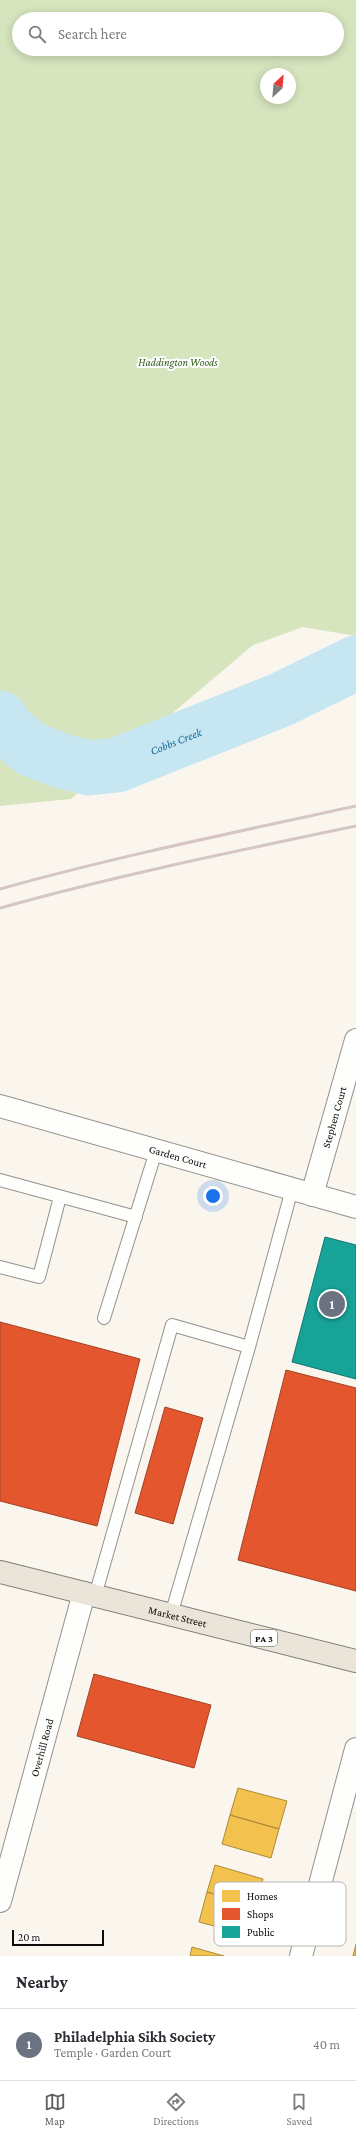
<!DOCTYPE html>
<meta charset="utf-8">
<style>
body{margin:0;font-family:"Crimson Pro",serif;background:#f7f7f7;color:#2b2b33}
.compass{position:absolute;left:260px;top:68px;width:36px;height:36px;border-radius:50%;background:#fff;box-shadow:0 2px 10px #0003;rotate:26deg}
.scale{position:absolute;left:12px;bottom:10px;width:92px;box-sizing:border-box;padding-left:4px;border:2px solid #0b0b0b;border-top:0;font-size:11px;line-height:14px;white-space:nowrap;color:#0b0b0b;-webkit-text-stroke:3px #fff;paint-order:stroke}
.you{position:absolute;left:213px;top:1196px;width:14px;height:14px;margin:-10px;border:3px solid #fff;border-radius:50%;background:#1a73e8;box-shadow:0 0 0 6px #1a73e833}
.badge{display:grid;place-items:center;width:26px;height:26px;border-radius:50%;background:#5f5d5a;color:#fff;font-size:13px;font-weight:700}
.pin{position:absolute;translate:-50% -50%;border:2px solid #fff;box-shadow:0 1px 4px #0006}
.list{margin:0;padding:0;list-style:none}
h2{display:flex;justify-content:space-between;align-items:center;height:52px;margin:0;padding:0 16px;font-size:17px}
h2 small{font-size:13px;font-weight:400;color:#7c7c81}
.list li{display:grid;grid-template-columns:26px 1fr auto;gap:12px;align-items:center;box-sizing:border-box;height:72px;padding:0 16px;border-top:1px solid #e1e1e2}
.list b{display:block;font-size:15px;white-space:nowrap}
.list p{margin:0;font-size:13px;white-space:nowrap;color:#7c7c81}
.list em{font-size:13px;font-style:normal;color:#7c7c81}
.icon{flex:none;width:22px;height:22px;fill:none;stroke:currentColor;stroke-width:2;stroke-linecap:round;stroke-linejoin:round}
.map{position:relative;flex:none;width:356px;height:1956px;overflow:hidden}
.search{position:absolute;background:#fff;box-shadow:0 2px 10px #0003;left:12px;right:12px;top:12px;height:44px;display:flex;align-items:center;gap:10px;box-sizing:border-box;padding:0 14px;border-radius:22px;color:#7c7c81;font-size:15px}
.sheet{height:124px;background:#fff}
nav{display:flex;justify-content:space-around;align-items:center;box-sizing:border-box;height:56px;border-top:1px solid #e1e1e2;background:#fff;font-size:11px;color:#7c7c81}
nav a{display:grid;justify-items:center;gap:2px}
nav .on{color:#5f5d5a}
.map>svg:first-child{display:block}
.forest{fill:#d6e5bd;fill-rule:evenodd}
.homes{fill:#f2c14e;stroke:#ad8a3a}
.shops{fill:#e4572e;stroke:#a34024}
.public{fill:#17a398;stroke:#13756e}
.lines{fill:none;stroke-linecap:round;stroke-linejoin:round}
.river{stroke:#c6e7f2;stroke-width:55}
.service-casing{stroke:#93918d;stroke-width:14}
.minor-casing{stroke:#93918d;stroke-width:24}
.primary-casing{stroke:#807e7a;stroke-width:24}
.service{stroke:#fefefc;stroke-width:12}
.minor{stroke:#fefefc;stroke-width:22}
.primary{stroke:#ebe4d8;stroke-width:22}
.rail{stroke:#d5c5c5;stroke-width:3}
.labels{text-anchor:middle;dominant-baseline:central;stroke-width:4;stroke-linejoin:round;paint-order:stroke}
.shield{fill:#fff;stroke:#545454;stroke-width:1}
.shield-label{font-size:10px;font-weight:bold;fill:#0b0b0b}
.park-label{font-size:11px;font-style:italic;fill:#32601e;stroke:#fff}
.street-label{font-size:11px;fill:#0b0b0b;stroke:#fff}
.water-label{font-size:12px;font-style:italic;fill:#196d98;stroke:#fff}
.key{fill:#fff;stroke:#b6b6b6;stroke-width:1}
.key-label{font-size:11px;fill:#0b0b0b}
</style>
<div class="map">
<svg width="356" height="1956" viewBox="0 0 356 1956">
<rect width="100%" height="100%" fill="#faf6ee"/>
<path class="forest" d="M0 0H356V636L303 627 253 645 71 799 0 806ZM19 19H337V49H19ZM266 74H290V98H266Z"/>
<path class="homes" d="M238 1788 287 1801 279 1829 230 1815Z
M230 1815 279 1829 271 1858 222 1844Z
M215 1865 263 1879 256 1906 207 1892Z
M207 1892 256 1906 248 1935 199 1922Z
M356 1944V1956H353Z
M192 1947 224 1956H190Z"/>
<path class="shops" d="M0 1322 140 1359 97 1526 0 1501Z
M286 1370 356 1388V1591L238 1560Z
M165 1407 203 1418 173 1524 135 1513Z
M94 1674 211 1705 194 1768 77 1736Z"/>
<path class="public" d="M325 1237 356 1245V1379L292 1362Z"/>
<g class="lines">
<path class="river" id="s1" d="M0 718 6 728 31 749 62 761 89 768 117 765 280 700 356 663"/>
<g class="service-casing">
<path id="service" d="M0 1180 136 1217
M0 1267 39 1277 60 1197
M104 1318 156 1151
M95 1596 172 1325 249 1347
M171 1615 249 1347 292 1189"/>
</g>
<g class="minor-casing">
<g id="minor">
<path id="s2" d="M0 1106 356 1207"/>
<path id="s3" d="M312 1195 356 1040"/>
<path id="s4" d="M0 1901 84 1593"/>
<path d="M301 1956 356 1749"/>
</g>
</g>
<g class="primary-casing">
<g id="primary">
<path id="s5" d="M0 1572 356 1661"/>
</g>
</g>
<use href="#service" class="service"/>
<use href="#minor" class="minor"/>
<use href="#primary" class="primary"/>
<path class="rail" d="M0 889C118 856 237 832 356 806
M0 908C118 875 237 851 356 826"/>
</g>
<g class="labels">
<rect class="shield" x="251" y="1630" width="26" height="16" rx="3"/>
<g class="shield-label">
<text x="264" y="1638">PA 3</text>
</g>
<g class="park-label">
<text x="178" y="362">Haddington Woods</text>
</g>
<g class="street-label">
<text stroke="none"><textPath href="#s3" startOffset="81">Stephen Court</textPath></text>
<text stroke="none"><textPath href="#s2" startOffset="185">Garden Court</textPath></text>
<text stroke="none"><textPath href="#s5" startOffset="183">Market Street</textPath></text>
<text stroke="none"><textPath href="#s4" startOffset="159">Overhill Road</textPath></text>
</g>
<g class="water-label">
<text stroke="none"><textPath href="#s1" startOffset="197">Cobbs Creek</textPath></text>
</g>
</g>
<rect x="214" y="1882" width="132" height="64" rx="6" class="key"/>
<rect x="222" y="1890" width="18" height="12" fill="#f2c14e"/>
<rect x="222" y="1908" width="18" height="12" fill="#e4572e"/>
<rect x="222" y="1926" width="18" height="12" fill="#17a398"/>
<g class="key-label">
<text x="247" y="1900">Homes</text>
<text x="247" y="1918">Shops</text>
<text x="247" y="1936">Public</text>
</g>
</svg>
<svg class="compass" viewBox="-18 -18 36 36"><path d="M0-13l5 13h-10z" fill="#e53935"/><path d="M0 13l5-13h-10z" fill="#7c7c81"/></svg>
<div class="scale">20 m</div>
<div class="you"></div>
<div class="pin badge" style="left:332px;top:1304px;background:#6b7280">1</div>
<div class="search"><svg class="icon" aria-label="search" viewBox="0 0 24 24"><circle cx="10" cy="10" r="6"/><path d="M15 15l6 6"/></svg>Search here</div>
</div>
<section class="sheet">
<h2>Nearby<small></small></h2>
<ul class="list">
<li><span class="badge" style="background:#6b7280">1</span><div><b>Philadelphia Sikh Society</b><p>Temple · Garden Court</p></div><em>40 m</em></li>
</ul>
</section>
<nav>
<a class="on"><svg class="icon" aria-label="map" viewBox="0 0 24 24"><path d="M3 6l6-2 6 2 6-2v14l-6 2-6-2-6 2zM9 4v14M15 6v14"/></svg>Map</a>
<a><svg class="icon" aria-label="directions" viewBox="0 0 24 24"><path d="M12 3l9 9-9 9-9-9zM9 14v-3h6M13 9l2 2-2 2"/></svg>Directions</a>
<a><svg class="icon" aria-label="saved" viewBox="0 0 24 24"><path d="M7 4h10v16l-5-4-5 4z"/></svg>Saved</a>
</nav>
